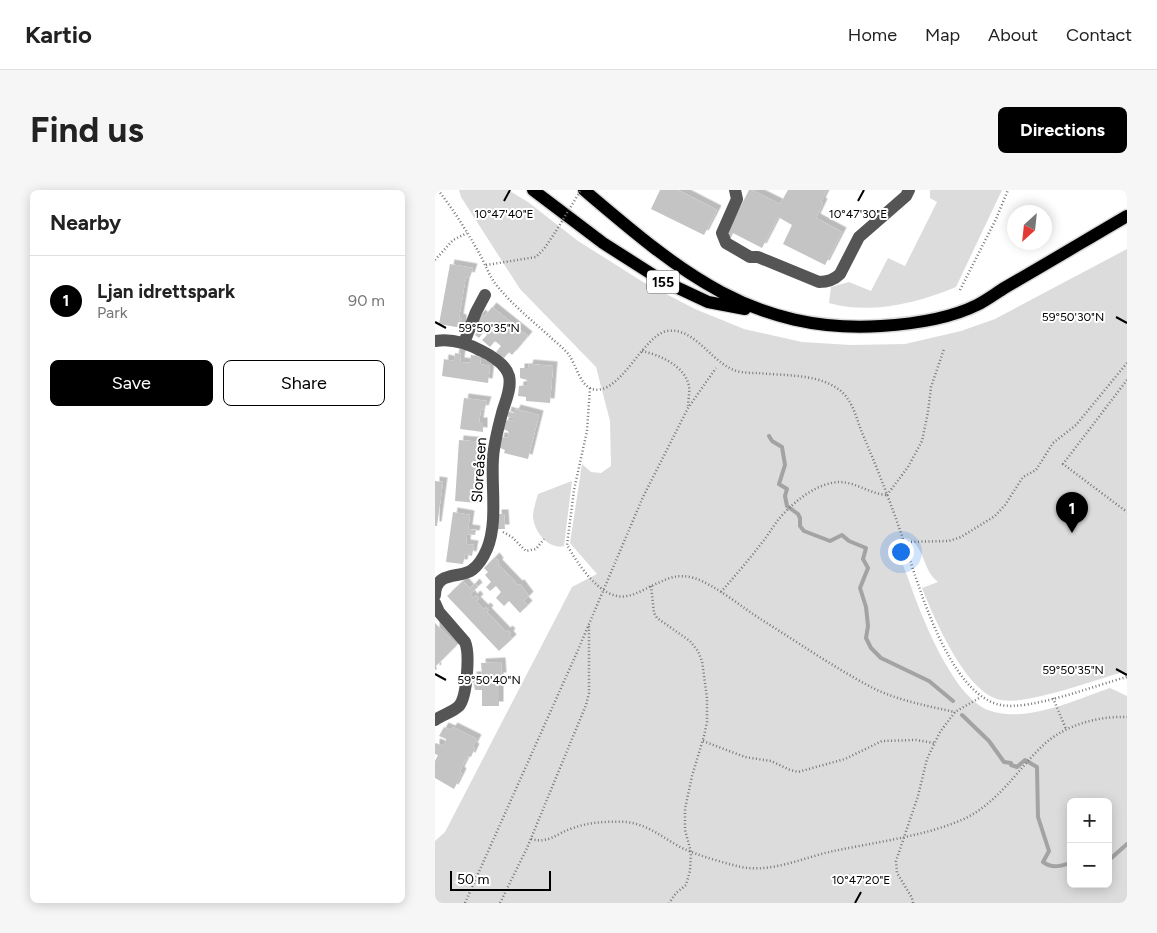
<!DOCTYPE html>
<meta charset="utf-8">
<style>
body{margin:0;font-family:Figtree,sans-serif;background:#f6f6f6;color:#222}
.controls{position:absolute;right:15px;bottom:15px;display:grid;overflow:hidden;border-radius:8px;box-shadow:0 2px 12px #0003}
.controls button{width:45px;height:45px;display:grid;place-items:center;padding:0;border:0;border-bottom:1px solid #e0e0e0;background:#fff;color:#222;font:25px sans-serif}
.compass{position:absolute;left:572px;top:15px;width:45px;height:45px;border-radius:50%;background:#fff;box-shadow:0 2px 12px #0003;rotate:207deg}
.scale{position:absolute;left:15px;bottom:12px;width:101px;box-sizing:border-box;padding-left:5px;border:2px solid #000;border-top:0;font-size:14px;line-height:18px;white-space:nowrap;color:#000;-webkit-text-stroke:4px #fff;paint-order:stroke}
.you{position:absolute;left:465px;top:361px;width:18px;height:18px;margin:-12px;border:4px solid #fff;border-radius:50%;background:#1a73e8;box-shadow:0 0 0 8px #1a73e833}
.badge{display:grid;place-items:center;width:32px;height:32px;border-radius:50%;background:#000;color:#fff;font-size:16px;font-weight:700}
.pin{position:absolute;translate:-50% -41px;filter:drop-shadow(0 1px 2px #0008)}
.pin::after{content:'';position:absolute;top:26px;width:18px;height:15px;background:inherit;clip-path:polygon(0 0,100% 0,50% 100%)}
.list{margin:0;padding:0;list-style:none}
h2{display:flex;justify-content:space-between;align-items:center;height:65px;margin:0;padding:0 20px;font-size:21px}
h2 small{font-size:16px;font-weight:400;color:#767676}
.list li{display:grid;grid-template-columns:32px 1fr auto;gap:15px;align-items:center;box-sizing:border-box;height:90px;padding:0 20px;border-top:1px solid #e0e0e0}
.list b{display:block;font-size:19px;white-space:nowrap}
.list p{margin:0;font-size:16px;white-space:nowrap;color:#767676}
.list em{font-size:16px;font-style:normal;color:#767676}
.actions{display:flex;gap:10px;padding:15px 20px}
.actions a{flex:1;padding:11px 0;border:1px solid #000;border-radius:8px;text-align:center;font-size:18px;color:#000}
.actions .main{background:#000;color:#fff}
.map{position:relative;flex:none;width:692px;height:713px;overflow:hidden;border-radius:8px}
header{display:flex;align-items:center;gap:30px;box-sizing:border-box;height:70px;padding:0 25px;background:#fff;border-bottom:1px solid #e0e0e0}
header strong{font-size:24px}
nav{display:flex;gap:28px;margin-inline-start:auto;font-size:18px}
.intro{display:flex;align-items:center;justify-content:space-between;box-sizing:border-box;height:120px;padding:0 30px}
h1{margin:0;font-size:35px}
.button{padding:12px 22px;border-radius:8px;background:#000;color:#fff;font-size:18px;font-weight:700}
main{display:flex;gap:30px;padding:0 30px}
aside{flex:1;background:#fff;border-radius:8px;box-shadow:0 2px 12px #0003}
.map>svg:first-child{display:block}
.green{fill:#dcdcdc;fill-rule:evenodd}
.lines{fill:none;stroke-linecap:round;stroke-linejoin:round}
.stream{stroke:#a3a3a3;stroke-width:4}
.building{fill:#c4c4c4;filter:url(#shadow)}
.major-casing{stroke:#dbdbdb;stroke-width:15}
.path{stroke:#777;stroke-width:2.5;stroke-dasharray:1 2.5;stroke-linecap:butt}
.minor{stroke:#555;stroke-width:12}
.major{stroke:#000;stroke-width:12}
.path-bridge{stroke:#777;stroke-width:2.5;stroke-dasharray:1 2.5;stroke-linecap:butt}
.ticks{fill:none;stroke:#000;stroke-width:2}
.labels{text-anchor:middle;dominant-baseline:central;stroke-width:4;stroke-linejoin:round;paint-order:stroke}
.shield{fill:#fff;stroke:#4c4c4c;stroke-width:1}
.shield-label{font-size:14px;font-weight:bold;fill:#000}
.street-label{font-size:15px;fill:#000;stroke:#fff}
.ticks-label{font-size:12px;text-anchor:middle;fill:#000;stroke:#fff;stroke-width:4;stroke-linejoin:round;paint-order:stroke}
</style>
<header>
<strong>Kartio</strong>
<nav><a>Home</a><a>Map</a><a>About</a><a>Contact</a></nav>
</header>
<div class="intro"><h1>Find us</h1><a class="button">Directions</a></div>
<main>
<aside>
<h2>Nearby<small></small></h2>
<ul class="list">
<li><span class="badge">1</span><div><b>Ljan idrettspark</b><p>Park</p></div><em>90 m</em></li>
</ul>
<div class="actions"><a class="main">Save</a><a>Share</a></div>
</aside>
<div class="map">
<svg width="692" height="713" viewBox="0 0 692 713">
<defs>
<filter id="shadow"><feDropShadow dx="4.5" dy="-4.5" stdDeviation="0" flood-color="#0004"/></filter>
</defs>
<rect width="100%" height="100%" fill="#fff"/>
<path class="green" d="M24 0H73L93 12 143 51 208 92 260 119 309 139 367 152 416 155 470 154 526 141 560 129 692 59V490L688 482C659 490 593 515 566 510 531 504 499 428 487 398L503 392C501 390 498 388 497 386 488 375 487 350 469 348 460 359 469 377 473 388 485 423 517 506 553 520 590 534 640 510 675 498L692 506V713H0V651L10 642 137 397 162 384 135 353 147 274 156 282 166 283 176 276 175 231 161 177 85 99 26 7ZM636 612H673V694H636Z
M495 0H567L521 97C483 113 435 125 394 113L396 97 414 92 436 101 453 68 470 76 502 12 495 8Z
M137 291 129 356C114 360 99 342 98 327 98 320 101 311 103 304Z"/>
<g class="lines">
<path class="stream" d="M334 246 337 251 347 257 350 275 344 294 352 299 350 306 352 316 363 324 365 328V336L369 341 395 351 407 345 414 351 431 358 428 369 433 378 425 398 431 417 433 436 431 448 436 458 446 468 494 491 518 511
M527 525 554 551 569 572 576 573V575L582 577 590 570 602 577 603 627 614 661 608 672C618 679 625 676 636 673
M673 671 692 654"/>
</g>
<path class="building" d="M225 0H243L282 20 269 45 216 19Z
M314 0H317L345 14 353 0H392L386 12 388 13 381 28 407 42 390 75 348 54 357 35 343 27 327 58 298 43 296 48 293 47V41Z
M15 74 38 78 35 87 32 86 30 92 24 128 27 129V138L4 134Z
M57 117 93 146 77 165 74 162 69 168 61 162 66 156 60 151 55 157 47 150 52 145 49 142 44 148 40 145 45 139 38 134 46 124 49 127Z
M20 163 26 164 25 172 35 173 36 165 46 167 45 174 55 176 53 193 7 186 9 169 19 171Z
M94 174 118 176 115 213 91 211V207L83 206 84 196 92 195V190L85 188V178H93Z
M29 208 52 211 49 220 46 219 44 232H48V242L25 239Z
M81 219 104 225 93 269 69 263 70 260 63 257 65 247 73 248 74 245 73 241 67 239 70 230 78 231V228L71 226 72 221 78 223 80 222Z
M24 250 47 252 45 261H42V267L39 303 42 304 43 313 20 311Z
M0 291 8 292 2 336H0Z
M18 322 35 325 33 339 41 340 40 345 32 344 31 354 39 355 37 366 30 364 28 374 11 372Z
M62 324H69L70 339H63Z
M60 367 64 372 63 374 83 395 85 394 94 406 89 411 93 415 85 423 74 411 69 416 61 408 66 402 61 396 55 401 51 397 56 392 50 385 53 382 49 378Z
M28 391 35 399 40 393 43 397 35 404 38 408 41 405 44 409 41 411 49 419 51 417 54 420 52 422 71 442 73 440 76 443 74 445 77 449 64 461 12 406Z
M0 433 22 455 1 476 2 479 0 480Z
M66 472 67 487H64V516H47V500H40L37 486H47L46 473Z
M9 537 16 540 18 537 42 549 38 557 40 558 36 567 33 566 29 573 25 581 27 583 19 599 0 588V571L3 565 0 564V554L1 553 8 556 10 553 11 549 4 546Z"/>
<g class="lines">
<g class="major-casing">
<path id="major" d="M98 0 168 53 226 90 273 112 310 119
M149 0C242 79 316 144 446 136 478 134 514 129 542 115 552 110 561 103 571 97 611 74 651 50 692 26"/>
</g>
<path class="path" d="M3 0C18 19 31 40 43 61 50 73 54 87 63 97 77 114 95 129 112 144 119 151 128 157 134 165 141 175 145 195 157 199 185 207 208 145 232 141 257 137 274 167 293 177 302 183 313 183 323 183 350 186 387 183 408 203 419 214 422 231 428 245 443 280 457 316 469 352 484 396 514 505 566 515 595 521 661 495 692 487
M0 70 18 50 32 43
M51 75 101 67 109 59 121 41
M525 100 561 29 573 0
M207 161C225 165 250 176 254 196 255 202 253 210 253 216
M692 190 628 274 692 322
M155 198 152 241 139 300 132 355C143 374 166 411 192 406 203 404 213 397 223 393 235 387 245 384 259 388 279 394 308 418 327 430 364 453 401 479 440 499 465 511 493 516 520 522
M452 305 473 277 487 251 493 222 496 197 509 159
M68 342 77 347 91 361 101 359 109 349
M469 352 514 351 526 347 560 326 570 315 588 287 601 280 618 253 641 235 692 173
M216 396 219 423 222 428 255 451 263 461 267 471 272 508V532L269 546 257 586 250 619V640L256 662 255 681 251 695 241 703 234 713
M286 402C299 387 313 371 325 355 332 347 337 338 343 330 357 313 381 293 404 292 421 292 435 304 452 305
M618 508 631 539
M268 551 310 567 336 571 355 580 363 582 410 569 447 551 481 550 499 553
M96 649C114 654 122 643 138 638 155 632 173 631 191 632 212 634 227 647 245 657 264 666 286 672 306 677 338 683 369 667 399 661 441 652 492 646 531 628 547 620 560 608 572 595 587 579 604 555 623 544 643 532 669 526 692 527
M30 713 143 460 208 307 253 218 281 178
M65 713 92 658 151 515 154 503V435
M478 713 477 708 462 683 461 671 483 606 492 569 505 542 520 522 546 507"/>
<path class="minor" d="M300 0 302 9 287 43 291 53 315 67H323L384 92C393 92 399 90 405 84L424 47 471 6 474 0
M0 151C17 148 32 153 47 161 57 166 71 175 74 186 77 198 70 212 67 223 63 238 59 253 58 268 56 296 63 333 52 359 49 366 44 375 37 380 25 389 1 380 0 405
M29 153 41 122 50 105
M0 413 4 422 30 452C35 463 32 507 24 516 18 522 7 525 0 530"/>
<use href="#major" class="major"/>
<path class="path-bridge" d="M121 41 146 0"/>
</g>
<path class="ticks" d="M69 11 75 0M423 11 429 0M681 127 692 133M0 132 11 138M681 479 692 485M0 484 11 490M420 713 426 702"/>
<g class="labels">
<rect class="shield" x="212" y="80.5" width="32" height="23" rx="4"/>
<g class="shield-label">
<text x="228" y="92">155</text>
</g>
<g class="street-label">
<text transform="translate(44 280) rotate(-86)">Sloreåsen</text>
</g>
</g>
<g class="ticks-label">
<text x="69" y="28">10°47'40"E</text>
<text x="423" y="28">10°47'30"E</text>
<text x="638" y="131">59°50'30"N</text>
<text x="54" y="142">59°50'35"N</text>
<text x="638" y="484">59°50'35"N</text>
<text x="54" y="494">59°50'40"N</text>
<text x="426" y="694">10°47'20"E</text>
</g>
</svg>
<div class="controls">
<button>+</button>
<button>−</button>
</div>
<svg class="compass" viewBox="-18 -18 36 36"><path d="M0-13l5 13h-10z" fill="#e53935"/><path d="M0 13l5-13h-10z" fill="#767676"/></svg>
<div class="scale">50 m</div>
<div class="you"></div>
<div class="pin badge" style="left:637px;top:343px">1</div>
</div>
</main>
